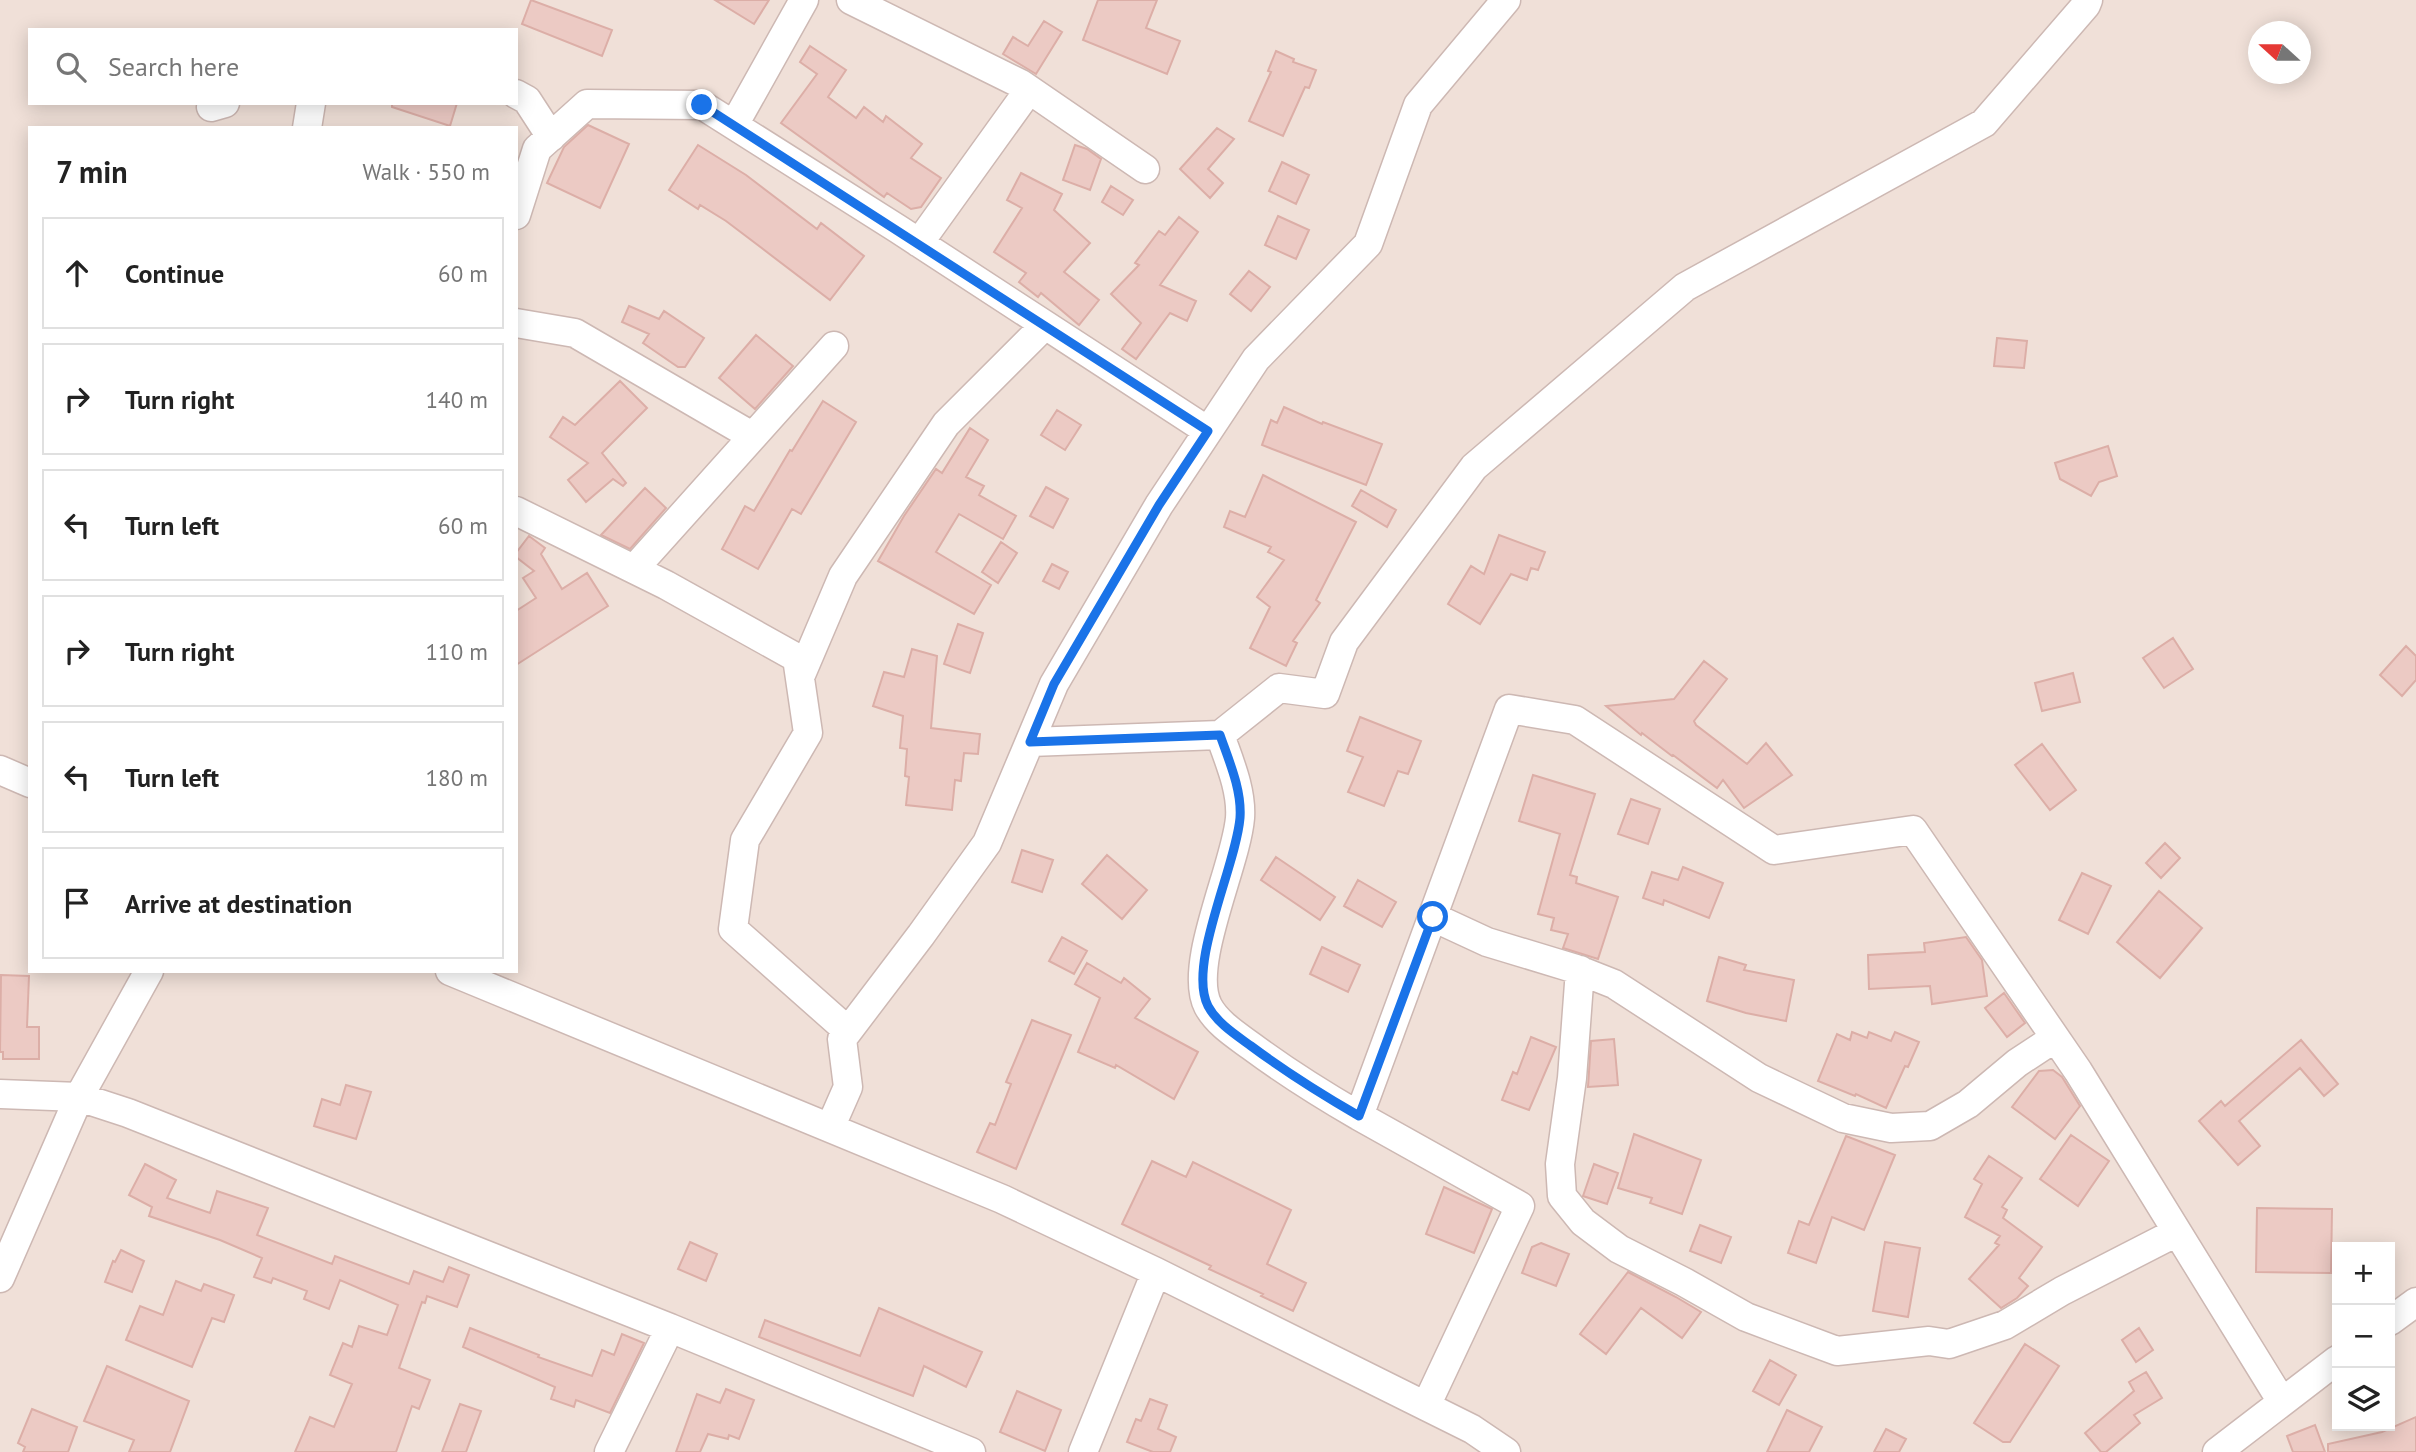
<!DOCTYPE html>
<meta charset="utf-8">
<style>
body{margin:0;font-family:"PT Sans",sans-serif;background:#f2f2f2;color:#222}
.controls{position:absolute;right:21px;bottom:21px;display:grid;overflow:hidden;border-radius:0px;box-shadow:0 4px 18px #0003}
.controls button{width:63px;height:63px;display:grid;place-items:center;padding:0;border:0;border-bottom:2px solid #e0e0e0;background:#fff;color:#222;font:35px sans-serif}
.compass{position:absolute;left:2248px;top:21px;width:63px;height:63px;border-radius:50%;background:#fff;box-shadow:0 4px 18px #0003;rotate:291deg}
.stop{position:absolute;width:21px;height:21px;margin:-16px;border:5px solid #1a73e8;border-radius:50%;background:#fff}
.stop.end{background:#1a73e8;border-color:#fff;box-shadow:0 2px 7px #0008}
.list{margin:0;padding:0;list-style:none}
h2{display:flex;justify-content:space-between;align-items:center;height:91px;margin:0;padding:0 28px;font-size:30px}
h2 small{font-size:23px;font-weight:400;color:#767676}
.list li{display:grid;grid-template-columns:46px 1fr auto;gap:21px;align-items:center;box-sizing:border-box;height:112px;margin:0 14px 14px;padding:0 14px;border:2px solid #e0e0e0;border-radius:0px}
.list b{display:block;font-size:26px;white-space:nowrap}
.list em{font-size:23px;font-style:normal;color:#767676}
.icon{flex:none;width:38px;height:38px;fill:none;stroke:currentColor;stroke-width:2;stroke-linecap:round;stroke-linejoin:round}
.map{position:relative;flex:none;width:2416px;height:1452px;overflow:hidden}
.search{position:absolute;background:#fff;box-shadow:0 4px 18px #0003;left:28px;top:28px;width:490px;height:77px;display:flex;align-items:center;gap:18px;box-sizing:border-box;padding:0 24px;border-radius:0px;color:#767676;font-size:26px}
.panel{position:absolute;background:#fff;box-shadow:0 4px 18px #0003;left:28px;top:126px;width:490px;height:847px;border-radius:0px}
.map>svg:first-child{display:block}
.residential{fill:#f0e0d8;fill-rule:evenodd}
.building{fill:#eccac4;stroke:#dcaea7;stroke-width:2}
.lines{fill:none;stroke-linecap:round;stroke-linejoin:round}
.minor-casing{stroke:#cdb8b3;stroke-width:31}
.minor{stroke:#fff;stroke-width:28}
.route{stroke:#1a73e8;stroke-width:9}
</style>
<div class="map">
<svg width="2416" height="1452" viewBox="0 0 2416 1452">
<rect width="100%" height="100%" fill="#faefe9"/>
<path class="residential" d="M0 0H2416V1452H0ZM30 30H516V103H30ZM2258 32H2300V74H2258ZM30 128H516V971H30ZM2337 1247H2390V1426H2337Z"/>
<path class="building" d="M531 0 612 30 602 56 522 24Z
M715 0H769L754 24Z
M1098 0H1157L1146 28 1180 41 1167 74 1083 40Z
M1044 21 1062 32 1036 74 1003 54 1013 37 1028 46Z
M810 46 846 70 828 97 856 118 864 107 883 122 886 116 922 144 911 158 941 178 921 207 911 209 887 193 884 197 781 123 817 74 800 62Z
M1276 51 1294 59 1293 62 1316 70 1309 88 1305 87 1283 136 1249 121 1271 72 1268 71Z
M392 103H457L450 126 392 107Z
M588 125 629 144 600 208 547 183 564 147Z
M1217 128 1234 139 1208 169 1223 183 1210 198 1180 169Z
M698 145 746 175 817 229 821 223 864 256 830 300 726 221 700 205 698 209 669 190Z
M1075 145 1087 149 1101 159 1090 190 1063 180Z
M1282 162 1309 175 1296 204 1269 191Z
M1021 173 1062 194 1054 210 1090 243 1064 272 1099 300 1079 325 1041 293 1038 297 1019 282 1026 273 994 252 1022 208 1007 200Z
M1111 186 1133 200 1123 215 1102 202Z
M1278 216 1309 230 1296 259 1265 245Z
M1179 217 1198 232 1160 285 1196 301 1187 321 1170 313 1136 359 1122 349 1141 323 1111 294 1139 265 1135 263 1159 231 1165 235Z
M1249 271 1270 287 1251 311 1230 294Z
M629 306 659 319 664 311 704 338 685 367H678L643 343 649 334 622 322Z
M756 335 793 366 755 409 719 378Z
M1997 338 2027 341 2024 368 1994 366Z
M620 381 647 408 602 453 626 483 623 486 613 479 586 502 568 480 588 463 550 437 563 417 575 425Z
M823 401 856 422 801 514 792 509 758 569 722 549 745 506 754 511 790 450 792 451Z
M1284 407 1322 424 1323 422 1382 444 1366 485 1262 445 1271 420 1277 423Z
M1057 410 1081 425 1065 450 1041 435Z
M970 428 988 440 966 477 984 486 979 495 1016 516 1003 539 959 514 936 552 991 585 974 614 878 561 904 516 936 469 942 473Z
M2108 446 2117 476 2099 482 2091 496 2060 479 2055 463Z
M1263 475 1356 522 1316 600 1320 603 1293 641 1297 643 1286 666 1250 648 1270 607 1257 597 1284 560 1268 552 1271 547 1224 527 1230 511 1245 517Z
M1046 487 1068 499 1053 528 1030 516Z
M645 488 666 508 630 549 601 535Z
M1361 490 1396 510 1387 527 1352 506Z
M1499 535 1545 552 1538 570 1531 568 1527 580 1511 574 1480 624 1448 604 1471 566 1484 574Z
M529 536 545 548 541 554 562 589 587 573 608 606 516 665V611L536 598 523 578 534 571 516 557V553Z
M1001 542 1017 553 998 583 982 572Z
M1052 564 1068 572 1059 589 1043 581Z
M958 624 983 633 970 673 944 664Z
M2173 638 2193 669 2164 688 2143 658Z
M2406 646 2416 656V680L2402 696 2380 675Z
M912 649 937 656 931 728 980 734 978 754 964 753 961 781 955 780 952 810 906 805 909 777 905 776 907 749 900 748 903 716 873 706 884 672 904 677Z
M1704 661 1727 679 1694 721 1696 725 1747 764 1766 743 1792 775 1744 808 1723 780 1717 788 1673 755 1672 756 1642 733 1641 735 1606 706 1674 699Z
M2073 673 2080 702 2042 711 2035 683Z
M1360 717 1421 741 1408 774 1398 771 1384 806 1348 792 1363 757 1347 751Z
M2042 744 2076 790 2050 810 2015 765Z
M1533 775 1595 794 1570 875 1577 877 1576 883 1618 897 1598 959 1563 948 1568 934 1551 930 1554 918 1538 914 1560 834 1519 821Z
M1631 799 1660 809 1648 844 1618 834Z
M2165 843 2180 858 2161 878 2146 863Z
M1022 850 1053 860 1042 892 1012 882Z
M1107 855 1147 890 1122 919 1082 884Z
M1276 857 1335 897 1320 920 1261 880Z
M1683 867 1723 883 1709 918 1664 900 1663 905 1643 898 1652 872 1678 880Z
M2082 873 2111 886 2088 934 2059 920Z
M1358 880 1396 902 1382 927 1344 906Z
M2159 891 2202 928 2160 978 2117 942Z
M1062 937 1087 951 1074 974 1049 961Z
M1966 937 1982 960 1987 996 1932 1004 1930 986 1869 989 1868 955 1925 952 1924 943Z
M1322 947 1360 965 1348 992 1310 974Z
M1719 957 1746 965 1744 970 1794 980 1786 1021 1746 1013 1707 1001Z
M1087 963 1121 983 1124 978 1150 999 1135 1018 1198 1052 1174 1099 1116 1065 1115 1068 1078 1052 1100 998 1075 984Z
M1 975 29 976 27 1027H39V1059H3V1052H0Z
M2004 993 2025 1023 2007 1037 1985 1008Z
M1032 1020 1071 1035 1016 1169 977 1152 990 1123 995 1125 1011 1084 1006 1082Z
M1852 1032 1867 1038 1869 1032 1891 1041 1895 1032 1919 1042 1908 1067 1905 1066 1886 1108 1856 1094 1855 1096 1818 1081 1837 1034 1850 1040Z
M1531 1037 1556 1047 1529 1110 1502 1100 1513 1072 1517 1074Z
M1614 1039 1618 1085 1588 1087 1591 1041Z
M2301 1040 2338 1084 2324 1096 2300 1068 2239 1121 2260 1146 2238 1165 2199 1121 2221 1101 2225 1106Z
M2053 1070 2062 1077 2080 1106 2055 1139 2012 1107 2039 1071Z
M346 1085 371 1092 356 1139 314 1126 322 1099 340 1105Z
M1634 1134 1701 1160 1682 1214 1650 1203 1652 1198 1618 1188Z
M2071 1135 2109 1161 2078 1206 2040 1179Z
M1846 1136 1895 1155 1864 1230 1832 1217 1816 1263 1788 1253 1799 1221 1809 1225Z
M1989 1156 2022 1178 2002 1207 2007 1210 2003 1218 2042 1247 2019 1278 2028 1286 2017 1298 2001 1308 1969 1279 1999 1245 1995 1243 2000 1236 1965 1217 1982 1184 1974 1179Z
M1152 1161 1186 1177 1193 1162 1291 1210 1267 1264 1306 1283 1293 1311 1261 1296 1263 1294 1209 1269 1211 1266 1122 1224Z
M145 1164 176 1180 167 1198 210 1213 217 1191 268 1208 257 1235 332 1264 335 1256 409 1284 414 1271 443 1282 449 1267 469 1275 457 1307 427 1296 425 1303 422 1302 399 1368 430 1380 419 1409 412 1406 396 1452H295L310 1417 334 1427 352 1384 330 1375 343 1343 352 1347 359 1326 387 1335 398 1305 340 1280 329 1309 304 1299 307 1291 273 1278 271 1283 254 1277 262 1258 220 1240 149 1216 152 1207 129 1195Z
M1594 1164 1618 1173 1607 1204 1583 1196Z
M1444 1187 1492 1209 1474 1253 1426 1234Z
M2257 1208 2332 1209 2331 1273 2256 1272Z
M1700 1225 1731 1237 1721 1263 1690 1251Z
M690 1242 717 1254 706 1281 678 1269Z
M1885 1242 1920 1248 1908 1317 1873 1311Z
M1541 1243 1569 1254 1556 1286 1522 1273 1532 1247Z
M121 1250 144 1261 132 1292 105 1282 113 1261 115 1262Z
M1628 1272 1676 1297 1701 1312 1682 1338 1641 1308 1606 1354 1580 1334Z
M176 1281 201 1291 204 1284 234 1295 224 1322 212 1318 192 1367 126 1340 140 1306 163 1315Z
M879 1308 982 1352 966 1387 924 1366 913 1396 759 1337 765 1320 860 1356Z
M470 1328 539 1355 538 1357 592 1376 602 1350 614 1355 622 1334 644 1343 610 1413 576 1400 574 1407 551 1399 555 1387 463 1347Z
M2139 1328 2153 1350 2136 1362 2122 1340Z
M2025 1344 2059 1366 2010 1442H2003L1974 1423Z
M1770 1360 1796 1375 1779 1405 1753 1391Z
M107 1366 189 1401 170 1452H129L134 1440 84 1421Z
M2146 1372 2162 1398 2134 1415 2140 1423 2106 1452H2101L2085 1433 2134 1391 2129 1382Z
M726 1389 754 1400 739 1439 729 1435 728 1439 708 1434 700 1452H676L697 1394 720 1403Z
M1017 1391 1061 1410 1045 1451 1000 1432Z
M1150 1399 1167 1405 1158 1429 1176 1437 1170 1452H1153L1127 1442 1136 1419 1141 1421Z
M460 1404 481 1411 466 1452H442Z
M32 1409 77 1427 68 1452H23L25 1447 18 1443Z
M1787 1410 1822 1427 1809 1452H1767Z
M2416 1417V1452H2328V1444L2382 1432Z
M2315 1425 2325 1452H2293L2287 1436Z
M1886 1429 1906 1439 1899 1452H1874Z"/>
<g class="lines">
<g class="minor-casing">
<path id="minor" d="M851 0 1021 84 1145 169
M516 94 527 100 551 137
M211 107 225 103
M734 125 804 0
M307 128 311 103
M516 215 537 149 587 104 702 105 898 229 1208 431
M919 243 1029 90
M516 323 575 333 752 436
M516 511 666 585 797 658 808 733 745 840 733 929 848 1031
M634 569 834 346
M800 677 843 576 946 424 1045 325
M1220 735C1229 761 1242 790 1240 818 1236 866 1187 965 1208 1006 1217 1023 1236 1035 1251 1046 1286 1072 1321 1094 1359 1116
M1030 742 1220 735 1279 688 1325 694 1344 642 1474 467 1685 287 1984 123 2086 5 2088 0
M0 770 30 783
M1433 917 1487 942 1576 969 1614 984 1759 1078 1843 1118 1891 1128 1930 1126 1968 1104 2017 1063 2055 1038
M1580 970 1572 1078 1560 1164 1562 1196 1583 1222 1619 1249 1684 1282 1746 1317 1837 1351 1929 1341 1949 1344 2005 1325 2062 1291 2177 1232
M450 971 1002 1199 1156 1272 1472 1429 1506 1452
M0 1094 79 1097 128 1113 670 1328
M830 1128 848 1087 842 1039 921 935 987 843 1054 684 1159 505 1256 359 1368 244 1418 105 1506 0
M0 1278 79 1097 149 971
M2390 1321 2416 1302
M1426 1406 1520 1206 1359 1116 1509 709 1575 720 1774 850 1913 830 2078 1071 2282 1402
M609 1452 670 1328 971 1452
M1083 1452 1156 1272
M2217 1452 2337 1360"/>
</g>
<use href="#minor" class="minor"/>
</g>
<g class="lines">
<path class="route" d="M702 105 1208 431 1159 505 1054 684 1030 742 1220 735C1229 761 1242 790 1240 818 1236 866 1187 965 1208 1006 1217 1023 1236 1035 1251 1046 1286 1072 1321 1094 1359 1116L1433 917"/>
</g>
</svg>
<div class="controls">
<button>+</button>
<button>−</button>
<button><svg class="icon" aria-label="layers" viewBox="0 0 24 24"><path d="M12 4l9 5-9 5-9-5zM3 14l9 5 9-5"/></svg></button>
</div>
<svg class="compass" viewBox="-18 -18 36 36"><path d="M0-13l5 13h-10z" fill="#e53935"/><path d="M0 13l5-13h-10z" fill="#767676"/></svg>
<div class="stop" style="left:1433px;top:917px"></div>
<div class="stop end" style="left:702px;top:105px"></div>
<div class="search"><svg class="icon" aria-label="search" viewBox="0 0 24 24"><circle cx="10" cy="10" r="6"/><path d="M15 15l6 6"/></svg>Search here</div>
<section class="panel">
<h2>7 min<small>Walk · 550 m</small></h2>
<ul class="list">
<li><svg class="icon" aria-label="ahead" viewBox="0 0 24 24"><path d="M12 20V5M6 11l6-6 6 6"/></svg><div><b>Continue</b></div><em>60 m</em></li>
<li><svg class="icon" aria-label="right" viewBox="0 0 24 24"><path d="M7 20v-9h11M14 6l5 5-5 5"/></svg><div><b>Turn right</b></div><em>140 m</em></li>
<li><svg class="icon" aria-label="left" viewBox="0 0 24 24"><path d="M17 20v-9H6M10 6l-5 5 5 5"/></svg><div><b>Turn left</b></div><em>60 m</em></li>
<li><svg class="icon" aria-label="right" viewBox="0 0 24 24"><path d="M7 20v-9h11M14 6l5 5-5 5"/></svg><div><b>Turn right</b></div><em>110 m</em></li>
<li><svg class="icon" aria-label="left" viewBox="0 0 24 24"><path d="M17 20v-9H6M10 6l-5 5 5 5"/></svg><div><b>Turn left</b></div><em>180 m</em></li>
<li><svg class="icon" aria-label="arrive" viewBox="0 0 24 24"><path d="M6 21V4h12l-3 4 3 4H6"/></svg><div><b>Arrive at destination</b></div></li>
</ul>
</section>
</div>
